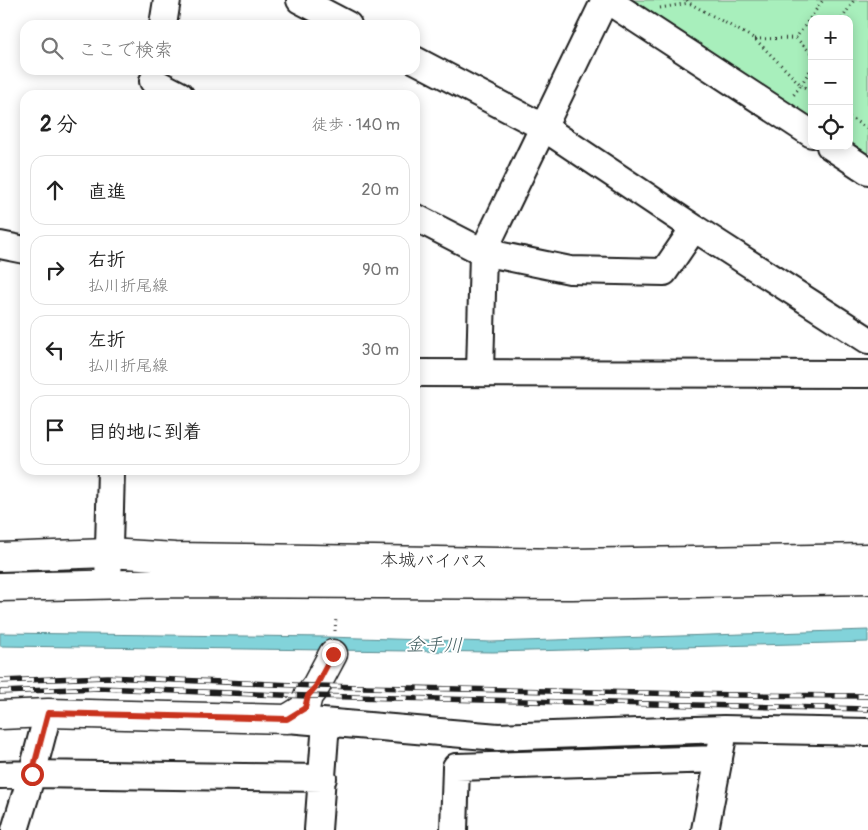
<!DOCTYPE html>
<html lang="ja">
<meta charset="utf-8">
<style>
body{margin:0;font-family:Pangolin,"Klee One",sans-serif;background:#f6f6f6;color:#222}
.controls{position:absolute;right:15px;top:15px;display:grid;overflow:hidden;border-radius:10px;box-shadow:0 2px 12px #0003}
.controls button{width:45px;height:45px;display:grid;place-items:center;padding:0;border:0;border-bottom:1px solid #e0e0e0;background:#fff;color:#222;font:25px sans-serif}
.stop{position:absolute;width:15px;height:15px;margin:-11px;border:4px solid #c8321e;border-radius:50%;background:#fff}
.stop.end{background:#c8321e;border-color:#fff;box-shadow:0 1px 5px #0008}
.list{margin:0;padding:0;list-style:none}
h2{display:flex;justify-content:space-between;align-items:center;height:65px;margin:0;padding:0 20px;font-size:21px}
h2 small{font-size:16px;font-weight:400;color:#767676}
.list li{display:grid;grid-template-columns:32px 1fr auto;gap:15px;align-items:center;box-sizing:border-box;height:70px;margin:0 10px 10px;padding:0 10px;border:1px solid #e0e0e0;border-radius:15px}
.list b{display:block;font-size:19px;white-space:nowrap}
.list p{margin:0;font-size:16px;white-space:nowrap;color:#767676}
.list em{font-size:16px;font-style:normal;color:#767676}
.icon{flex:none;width:28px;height:28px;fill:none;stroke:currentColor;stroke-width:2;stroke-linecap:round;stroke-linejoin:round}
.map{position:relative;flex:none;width:868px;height:830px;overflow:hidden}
.search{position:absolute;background:#fff;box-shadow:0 2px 12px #0003;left:20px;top:20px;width:400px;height:55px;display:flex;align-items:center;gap:12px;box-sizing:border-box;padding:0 18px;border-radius:15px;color:#767676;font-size:19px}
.panel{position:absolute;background:#fff;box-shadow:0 2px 12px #0003;left:20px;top:90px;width:400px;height:385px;border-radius:15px}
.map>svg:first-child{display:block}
.green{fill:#a8efbc;stroke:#62866c}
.water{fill:#82d3da;stroke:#598a8e}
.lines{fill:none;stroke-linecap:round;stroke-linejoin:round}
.minor-casing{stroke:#1c1c1c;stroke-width:30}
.major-casing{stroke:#1c1c1c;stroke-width:31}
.highway-casing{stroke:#1c1c1c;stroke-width:31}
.path{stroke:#1c1c1c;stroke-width:3;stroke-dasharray:1 4;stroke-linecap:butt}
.minor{stroke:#fff;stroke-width:26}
.major{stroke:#fff;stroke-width:28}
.highway{stroke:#fff;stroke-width:28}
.rail-casing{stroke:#1c1c1c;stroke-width:5.5}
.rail{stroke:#fff;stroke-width:4;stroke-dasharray:11;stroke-linecap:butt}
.route{stroke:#c8321e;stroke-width:6}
.labels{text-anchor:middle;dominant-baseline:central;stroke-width:4;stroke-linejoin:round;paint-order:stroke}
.street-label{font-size:18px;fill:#1c1c1c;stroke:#fff}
.water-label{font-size:19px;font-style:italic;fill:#405c5e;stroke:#fff}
</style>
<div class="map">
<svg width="868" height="830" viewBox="0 0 868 830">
<rect width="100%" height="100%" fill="#fff"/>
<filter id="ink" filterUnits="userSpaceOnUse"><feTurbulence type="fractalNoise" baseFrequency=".02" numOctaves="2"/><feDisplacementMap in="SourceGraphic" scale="10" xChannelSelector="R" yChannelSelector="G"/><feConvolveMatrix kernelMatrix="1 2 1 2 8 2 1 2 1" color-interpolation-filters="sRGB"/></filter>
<g filter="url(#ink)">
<path class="green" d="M620 0H868V158L849 146V19H812V122Z"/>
<path class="water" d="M868 630V642L493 652 0 646V633L327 637 491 642Z"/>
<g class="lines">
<g class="minor-casing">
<path id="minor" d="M300 0 348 25
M607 0 812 134
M163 25 167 0
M415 60 543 127 694 228 664 272 570 270 483 252 415 217
M153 81 180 95
M830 146 868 171
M694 228 868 340
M0 245 25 250
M480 372 483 252 605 0
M415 373 868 374
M108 585 111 470
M287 719 498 737 724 729 868 732
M0 775 32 774 323 778
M15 830 32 774 48 713
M318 830 325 736
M454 830 456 767 719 759
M705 830 722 742"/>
</g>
<g class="major-casing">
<path id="major" d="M0 715 48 713 287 719 305 708 308 696 316 686 333 654"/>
</g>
<g class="highway-casing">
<path id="highway" d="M0 557 108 553 175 557 571 563 868 558
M0 587 176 583 572 585 868 580"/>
</g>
<path class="path" d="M687 0 689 3 755 39 801 85 792 97
M660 8 689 3
M842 19 854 0
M796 38 812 54
M755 39 796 38 823 0
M812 67 801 85 812 92
M849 117 868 129
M335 631 336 617"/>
<use href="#minor" class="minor"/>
<use href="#major" class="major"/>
<use href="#highway" class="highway"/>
<g class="rail-casing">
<path id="rail" d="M0 681 107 677 316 686 738 695 868 696
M0 692 99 688 308 696 868 709"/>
</g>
<use href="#rail" class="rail"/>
</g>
</g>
<g class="lines" filter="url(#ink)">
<path class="route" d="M32 774 48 713 287 719 305 708 308 696 316 686 333 654"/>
</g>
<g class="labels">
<g class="street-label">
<text transform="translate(434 561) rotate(1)">本城バイパス</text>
</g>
<g class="water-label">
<text transform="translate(434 645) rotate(1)">金手川</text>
</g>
</g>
</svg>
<div class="controls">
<button>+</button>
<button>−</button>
<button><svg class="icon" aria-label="locate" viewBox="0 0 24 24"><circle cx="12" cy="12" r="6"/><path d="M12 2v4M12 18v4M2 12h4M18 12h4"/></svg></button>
</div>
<div class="stop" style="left:32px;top:774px"></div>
<div class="stop end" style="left:333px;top:654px"></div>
<div class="search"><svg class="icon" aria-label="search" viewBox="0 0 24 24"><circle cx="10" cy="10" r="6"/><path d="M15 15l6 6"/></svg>ここで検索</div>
<section class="panel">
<h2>2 分<small>徒歩 · 140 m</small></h2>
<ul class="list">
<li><svg class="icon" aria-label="ahead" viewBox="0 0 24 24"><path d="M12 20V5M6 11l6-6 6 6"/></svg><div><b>直進</b></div><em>20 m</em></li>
<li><svg class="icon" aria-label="right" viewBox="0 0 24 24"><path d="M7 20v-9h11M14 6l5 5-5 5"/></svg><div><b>右折</b><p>払川折尾線</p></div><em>90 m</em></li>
<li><svg class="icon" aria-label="left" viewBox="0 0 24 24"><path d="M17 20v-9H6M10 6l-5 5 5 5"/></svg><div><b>左折</b><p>払川折尾線</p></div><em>30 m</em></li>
<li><svg class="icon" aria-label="arrive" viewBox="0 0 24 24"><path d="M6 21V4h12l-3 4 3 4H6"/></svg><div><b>目的地に到着</b></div></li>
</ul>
</section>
</div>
